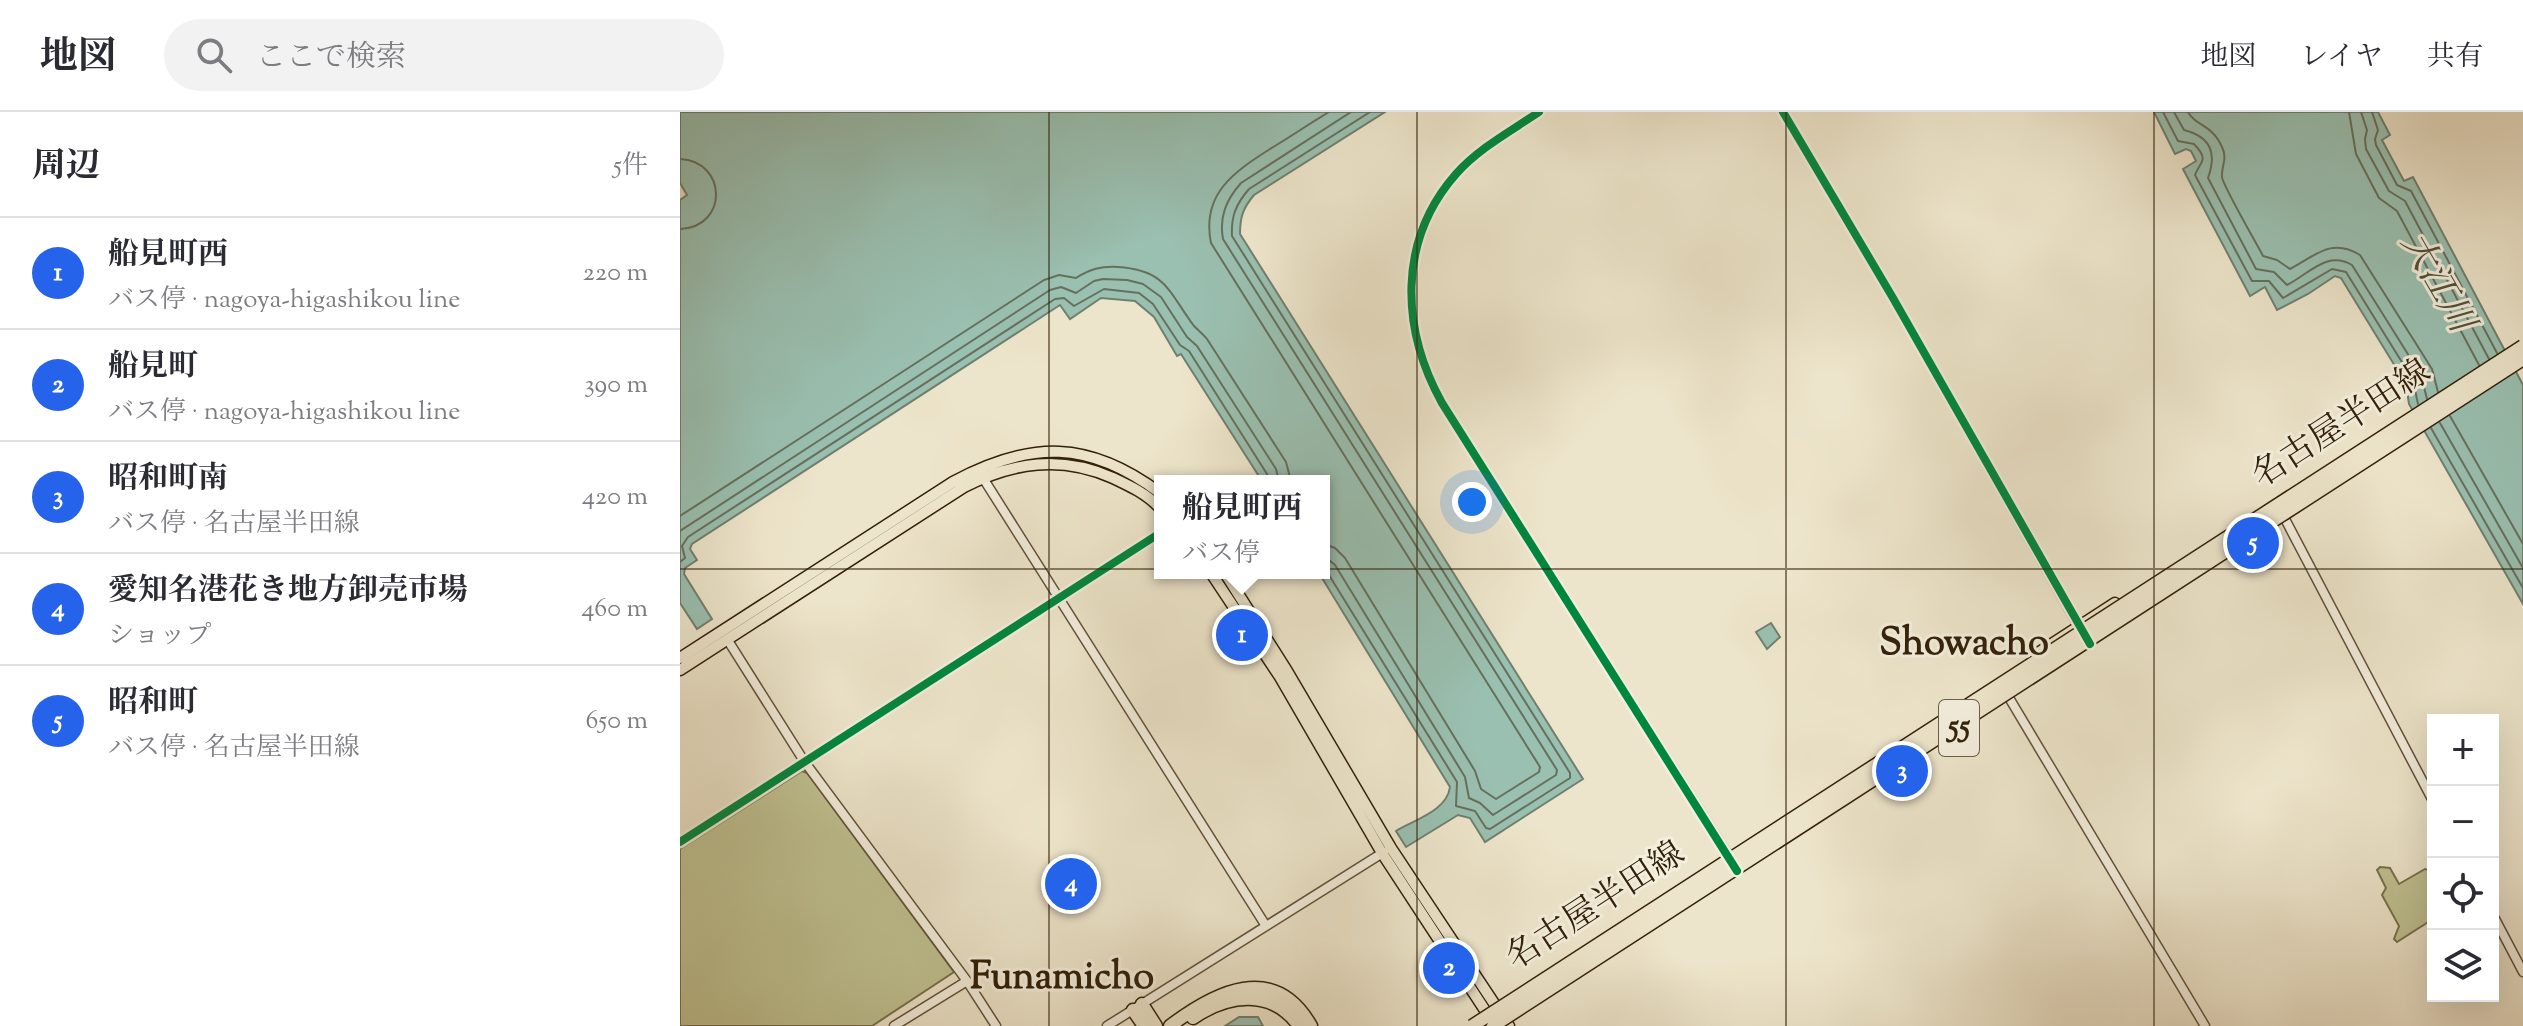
<!DOCTYPE html>
<html lang="ja">
<meta charset="utf-8">
<style>
body{margin:0;font-family:"Sorts Mill Goudy","Noto Serif JP",serif;background:#f2f2f3;color:#2b2b33}
.controls{position:absolute;right:24px;bottom:24px;display:grid;overflow:hidden;border-radius:0px;box-shadow:0 8px 32px #0002}
.controls button{width:72px;height:72px;display:grid;place-items:center;padding:0;border:0;border-bottom:2px solid #e1e1e2;background:#fff;color:#2b2b33;font:40px sans-serif}
.you{position:absolute;left:792px;top:390px;width:28px;height:28px;margin:-20px;border:6px solid #fff;border-radius:50%;background:#1a73e8;box-shadow:0 0 0 12px #1a73e833}
.badge{display:grid;place-items:center;width:52px;height:52px;border-radius:50%;background:#2563eb;color:#fff;font-size:26px;font-weight:700}
.pin{position:absolute;translate:-50% -50%;border:4px solid #fff;box-shadow:0 2px 8px #0006}
.popup{position:absolute;left:474px;top:363px;width:176px;height:104px;box-sizing:border-box;display:grid;place-content:center;border-radius:0px;background:#fff;filter:drop-shadow(0 2px 6px #0005);font-size:26px;white-space:nowrap;color:#7c7c81}
.popup b{font-size:30px;color:#2b2b33}
.popup::after{content:'';position:absolute;left:50%;top:100%;margin-left:-16px;border:16px solid transparent;border-top-color:#fff}
.list{margin:0;padding:0;list-style:none}
h2{display:flex;justify-content:space-between;align-items:center;height:104px;margin:0;padding:0 32px;font-size:34px}
h2 small{font-size:26px;font-weight:400;color:#7c7c81}
.list li{display:grid;grid-template-columns:52px 1fr auto;gap:24px;align-items:center;box-sizing:border-box;height:112px;padding:0 32px;border-top:2px solid #e1e1e2}
.list b{display:block;font-size:30px;white-space:nowrap}
.list p{margin:0;font-size:26px;white-space:nowrap;color:#7c7c81}
.list em{font-size:26px;font-style:normal;color:#7c7c81}
.icon{flex:none;width:44px;height:44px;fill:none;stroke:currentColor;stroke-width:2;stroke-linecap:round;stroke-linejoin:round}
.map{position:relative;flex:none;width:1843px;height:914px;overflow:hidden}
header{display:flex;align-items:center;gap:48px;box-sizing:border-box;height:112px;padding:0 40px;background:#fff;border-bottom:2px solid #e1e1e2}
header strong{font-size:38px}
nav{display:flex;gap:44px;margin-inline-start:auto;font-size:28px}
.search{width:560px;height:72px;background:#f2f2f3;display:flex;align-items:center;gap:20px;box-sizing:border-box;padding:0 28px;border-radius:44px;color:#7c7c81;font-size:30px}
main{display:flex}
aside{flex:1;background:#fff}
.map>svg:first-child{display:block}
.green{fill:#c0c292;stroke:#79724e;stroke-width:2}
.water{fill:#9ac0b1;stroke:#70806e;stroke-width:2}
.lines{fill:none;stroke-linecap:round;stroke-linejoin:round}
.shore{stroke:#66705d;stroke-width:2}
.minor-casing{stroke:#61523a;stroke-width:11}
.major-casing{stroke:#322109;stroke-width:13}
.highway-casing{stroke:#322109;stroke-width:15}
.minor{stroke:#f3eedd;stroke-width:8}
.major{stroke:#ede5cb;stroke-width:10}
.highway{stroke:#ede5cb;stroke-width:12}
.highway-bridge-casing{stroke:#322109;stroke-width:15;stroke-linecap:butt}
.highway-bridge{stroke:#ede5cb;stroke-width:12}
.cycleway-casing{stroke:#f3eedd;stroke-width:13}
.cycleway{stroke:#00873e;stroke-width:8}
.grid{fill:none;stroke:#322109;stroke-width:2;stroke-opacity:0.55}
.labels{text-anchor:middle;dominant-baseline:central;stroke-width:6;stroke-linejoin:round;paint-order:stroke}
.shield{fill:#f3eedd;stroke:#6c5e49;stroke-width:2}
.shield-label{font-size:32px;font-weight:bold;fill:#322109}
.street-label{font-size:34px;fill:#322109;stroke:#f3eedd}
.water-label{font-size:36px;font-style:italic;fill:#51513b;stroke:#f3eedd}
.quarter-label{font-size:38px;font-weight:bold;fill:#322109;stroke:#f3eedd}
</style>
<header>
<strong>地図</strong>
<div class="search"><svg class="icon" aria-label="search" viewBox="0 0 24 24"><circle cx="10" cy="10" r="6"/><path d="M15 15l6 6"/></svg>ここで検索</div>
<nav><a>地図</a><a>レイヤ</a><a>共有</a></nav>
</header>
<main>
<aside>
<h2>周辺<small>5件</small></h2>
<ul class="list">
<li><span class="badge">1</span><div><b>船見町西</b><p>バス停 · nagoya-higashikou line</p></div><em>220 m</em></li>
<li><span class="badge">2</span><div><b>船見町</b><p>バス停 · nagoya-higashikou line</p></div><em>390 m</em></li>
<li><span class="badge">3</span><div><b>昭和町南</b><p>バス停 · 名古屋半田線</p></div><em>420 m</em></li>
<li><span class="badge">4</span><div><b>愛知名港花き地方卸売市場</b><p>ショップ</p></div><em>460 m</em></li>
<li><span class="badge">5</span><div><b>昭和町</b><p>バス停 · 名古屋半田線</p></div><em>650 m</em></li>
</ul>
</aside>
<div class="map">
<svg width="1843" height="914" viewBox="0 0 1843 914">
<rect width="100%" height="100%" fill="#ede5cb"/>
<filter id="stains"><feTurbulence type="fractalNoise" baseFrequency=".0025" numOctaves="4"/><feColorMatrix values="0 0 0 0 .2 0 0 0 0 .09 0 0 0 0 .02 0 0 0 .5 -.17"/></filter>
<radialGradient id="worn" r=".72"><stop offset=".6" stop-color="#630" stop-opacity="0"/><stop offset="1" stop-color="#630" stop-opacity=".3"/></radialGradient>
<path class="green" d="M122 659 127 661 274 860 192 914H0V737Z
M1700 755 1710 756 1719 772 1745 757 1748 758 1753 766V807L1717 830 1714 827 1719 814 1702 783 1706 776 1697 758Z"/>
<path class="water" d="M0 0H705L574 83C563 96 560 105 560 122L903 667 805 730 790 706 778 703 726 735 716 719C734 708 767 699 770 675L639 461H644V369H582L501 242 497 244 474 205 455 189 421 186 390 207 380 193 12 432 10 437 17 448 5 456 4 462 32 507 17 517 0 491V88L7 83 0 71Z
M1474 0H1698L1710 23 1702 28 1724 69 1733 65 1843 273V492L1729 292 1726 272 1661 166 1655 164 1628 182 1597 198 1585 175 1570 184 1503 57 1516 49 1511 39 1506 37 1495 42Z
M1091 511 1100 525 1087 537 1076 520Z
M559 905H578L583 914H545Z"/>
<g class="lines">
<path class="shore" d="M1483 0 1498 29 1514 32C1530 49 1520 49 1515 63L1572 169H1589L1603 186 1652 157 1666 160 1733 268 1738 292
M1494 0 1504 18C1531 25 1537 41 1528 66L1576 157 1594 160 1607 173C1629 162 1647 138 1672 153L1741 263 1747 287
M1508 0C1515 14 1532 12 1542 35 1548 47 1541 54 1542 65 1542 72 1578 134 1583 144L1597 148 1610 157C1635 144 1651 125 1680 143L1752 257 1758 280
M1669 0 1676 42 1699 86 1717 99 1799 253
M1681 0 1687 18 1685 27 1686 37 1709 79 1725 89 1809 247
M1692 0 1698 18 1695 27 1696 33 1717 73 1731 79 1817 241
M0 47C47 49 49 115 0 117
M1770 304 1843 432
M1760 311 1843 456
M1751 316 1843 476
M0 404 364 168 379 163 396 166C410 157 421 154 438 155 487 158 489 181 514 214 518 218 523 222 527 227L606 350 611 369
M0 419 370 178 381 175 396 181 414 169 423 167 447 168 463 172 481 185 507 225 517 234 596 357 599 369
M644 432 655 436 665 446 795 659 801 677 816 687 859 660 860 655 531 131C521 82 554 60 590 37 610 25 629 12 649 0
M644 444 655 453 785 665 789 686 800 691 813 703 876 663 877 658 543 127C539 105 546 88 561 71L671 0
M0 450 5 446 2 434 8 425 375 187 384 186 394 194 424 177 459 181 473 192 500 233 509 239 587 362 589 369
M644 455 777 670 776 694 795 699 806 716 810 717 890 666V661L552 124C551 104 556 92 569 77L690 0"/>
<g class="minor-casing">
<path id="minor" d="M859 0C831 19 799 36 776 62 717 129 721 217 762 291L1053 751
M1103 0 1213 186 1402 520
M303 366 586 814
M1604 405 1753 689
M47 527 124 649 287 869 316 914
M1328 584 1525 914
M0 730 480 421
M1813 803 1843 860
M214 914 287 869
M427 914 704 740"/>
</g>
<g class="major-casing">
<path id="major" d="M531 461 600 565 702 741 812 909
M545 461 607 559 711 736 829 914
M1358 541 1435 491
M0 546 273 370C351 328 409 328 480 381
M0 558 284 375C333 350 381 343 433 366 450 374 467 382 480 396"/>
</g>
<g class="highway-casing">
<path id="highway" d="M462 892 476 914
M453 898 464 914
M513 906C548 882 592 876 619 914
M490 914C535 880 594 849 631 914"/>
</g>
<use href="#minor" class="minor"/>
<use href="#major" class="major"/>
<use href="#highway" class="highway"/>
<g class="highway-bridge-casing">
<path id="highway-bridge" d="M792 914 1843 234
M813 914 1843 247"/>
</g>
<use href="#highway-bridge" class="highway-bridge"/>
<g class="cycleway-casing">
<path id="cycleway" d="M859 0C831 19 799 36 776 62 717 129 721 217 762 291L1057 759
M1103 0 1213 186 1410 532
M0 730 480 421"/>
</g>
<use href="#cycleway" class="cycleway"/>
</g>
<path class="grid" d="M369 0V914M737 0V914M1106 0V914M1474 0V914M0 457H1843"/>
<g class="labels">
<rect class="shield" x="1259" y="588" width="40" height="56" rx="6"/>
<g class="shield-label">
<text x="1279" y="616">55</text>
</g>
<g class="street-label">
<text transform="translate(1662 313) rotate(-33)">名古屋半田線</text>
<text transform="translate(916 795) rotate(-33)">名古屋半田線</text>
</g>
<g class="water-label">
<text transform="translate(1756 171) rotate(60)">大江川</text>
</g>
<g class="quarter-label">
<text x="1284" y="533">Showacho</text>
<text x="382" y="867">Funamicho</text>
</g>
</g>
<rect width="100%" height="100%" filter="url(#stains)"/>
<rect width="100%" height="100%" fill="url(#worn)"/>
</svg>
<div class="controls">
<button>+</button>
<button>−</button>
<button><svg class="icon" aria-label="locate" viewBox="0 0 24 24"><circle cx="12" cy="12" r="6"/><path d="M12 2v4M12 18v4M2 12h4M18 12h4"/></svg></button>
<button><svg class="icon" aria-label="layers" viewBox="0 0 24 24"><path d="M12 4l9 5-9 5-9-5zM3 14l9 5 9-5"/></svg></button>
</div>
<div class="you"></div>
<div class="pin badge" style="left:562px;top:523px">1</div>
<div class="popup"><b>船見町西</b>バス停</div>
<div class="pin badge" style="left:769px;top:856px">2</div>
<div class="pin badge" style="left:1222px;top:659px">3</div>
<div class="pin badge" style="left:391px;top:772px">4</div>
<div class="pin badge" style="left:1573px;top:431px">5</div>
</div>
</main>
